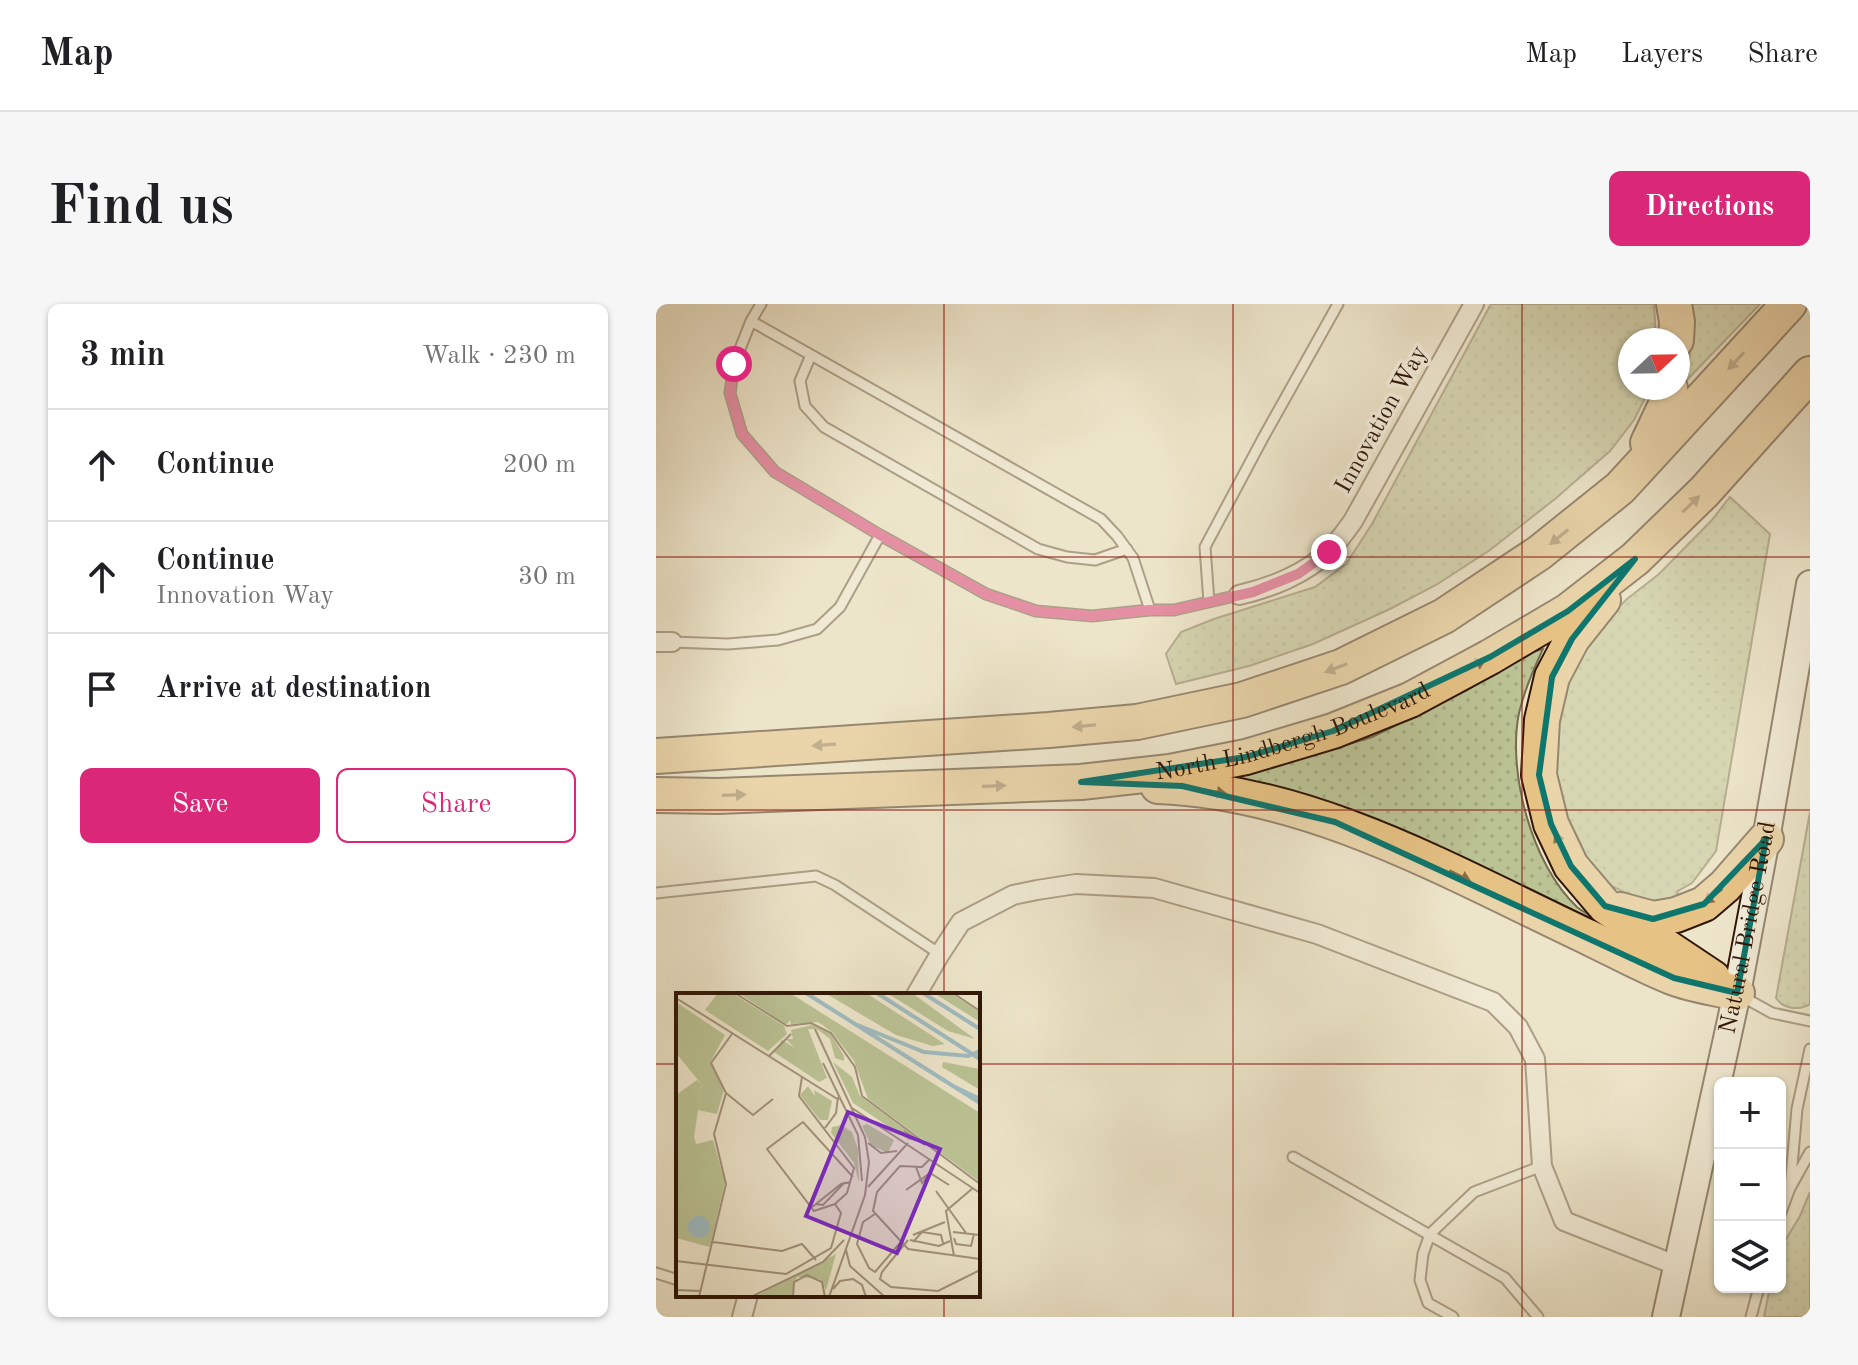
<!DOCTYPE html>
<meta charset="utf-8">
<style>
body{margin:0;font-family:"Old Standard TT",serif;background:#f6f6f6;color:#202124}
.controls{position:absolute;right:24px;bottom:24px;display:grid;overflow:hidden;border-radius:12px;box-shadow:0 2px 6px #0004}
.controls button{width:72px;height:72px;display:grid;place-items:center;padding:0;border:0;border-bottom:2px solid #e0e0e0;background:#fff;color:#202124;font:40px sans-serif}
.compass{position:absolute;left:962px;top:24px;width:72px;height:72px;border-radius:50%;background:#fff;box-shadow:0 2px 6px #0004;rotate:68deg}
.stop{position:absolute;width:24px;height:24px;margin:-18px;border:6px solid #db2777;border-radius:50%;background:#fff}
.stop.end{background:#db2777;border-color:#fff;box-shadow:0 2px 8px #0008}
.list{margin:0;padding:0;list-style:none}
h2{display:flex;justify-content:space-between;align-items:center;height:104px;margin:0;padding:0 32px;font-size:34px}
h2 small{font-size:26px;font-weight:400;color:#757577}
.list li{display:grid;grid-template-columns:52px 1fr auto;gap:24px;align-items:center;box-sizing:border-box;height:112px;padding:0 32px;border-top:2px solid #e0e0e0}
.list b{display:block;font-size:30px;white-space:nowrap}
.list p{margin:0;font-size:26px;white-space:nowrap;color:#757577}
.list em{font-size:26px;font-style:normal;color:#757577}
.actions{display:flex;gap:16px;padding:24px 32px}
.actions a{flex:1;padding:18px 0;border:2px solid #db2777;border-radius:12px;text-align:center;font-size:28px;color:#db2777}
.actions .main{background:#db2777;color:#fff}
.icon{flex:none;width:44px;height:44px;fill:none;stroke:currentColor;stroke-width:2;stroke-linecap:round;stroke-linejoin:round}
.map{position:relative;flex:none;width:1154px;height:1013px;overflow:hidden;border-radius:12px}
header{display:flex;align-items:center;gap:48px;box-sizing:border-box;height:112px;padding:0 40px;background:#fff;border-bottom:2px solid #e0e0e0}
header strong{font-size:38px}
nav{display:flex;gap:44px;margin-inline-start:auto;font-size:28px}
.intro{display:flex;align-items:center;justify-content:space-between;box-sizing:border-box;height:192px;padding:0 48px}
h1{margin:0;font-size:56px}
.button{padding:20px 36px;border-radius:12px;background:#db2777;color:#fff;font-size:28px;font-weight:700}
main{display:flex;gap:48px;padding:0 48px}
aside{flex:1;background:#fff;border-radius:12px;box-shadow:0 2px 6px #0004}
.map>svg:first-child{display:block}
.grass{fill:url(#grass-dots);stroke:#766c4e;stroke-width:2}
.lines{fill:none;stroke-linecap:round;stroke-linejoin:round}
.lane-casing{stroke:#5f4a37;stroke-width:13}
.street-casing{stroke:#5f4a37;stroke-width:22}
.secondary-casing{stroke:#301606;stroke-width:30}
.highway-casing{stroke:#301606;stroke-width:38}
.lane{stroke:#f3eedd;stroke-width:9}
.street{stroke:#f3eedd;stroke-width:18}
.secondary{stroke:#f3eedd;stroke-width:26}
.highway{stroke:#e6c285;stroke-width:34}
.oneway{fill:#8b6c46}
.route{stroke:#db2777;stroke-width:10}
.marked{fill:none;stroke:#0f766e;stroke-width:6;stroke-linejoin:round}
.grid{fill:none;stroke:#8f2418;stroke-width:2;stroke-opacity:0.55}
.labels{text-anchor:middle;dominant-baseline:central;stroke-width:7;stroke-linejoin:round;paint-order:stroke}
.street-label{font-size:24px;fill:#301606;stroke:#f3eedd}
.inset-river{fill:none;stroke:#a0bcc2;stroke-width:4}
.inset-road{fill:none;stroke:#a1927c;stroke-width:2}
.view{fill:#7b2cbf;fill-opacity:0.15;stroke:#7b2cbf;stroke-width:4}
.inset-edge{fill:none;stroke:#301606;stroke-width:4}
</style>
<header>
<strong>Map</strong>
<nav><a>Map</a><a>Layers</a><a>Share</a></nav>
</header>
<div class="intro"><h1>Find us</h1><a class="button">Directions</a></div>
<main>
<aside>
<h2>3 min<small>Walk · 230 m</small></h2>
<ul class="list">
<li><svg class="icon" aria-label="ahead" viewBox="0 0 24 24"><path d="M12 20V5M6 11l6-6 6 6"/></svg><div><b>Continue</b></div><em>200 m</em></li>
<li><svg class="icon" aria-label="ahead" viewBox="0 0 24 24"><path d="M12 20V5M6 11l6-6 6 6"/></svg><div><b>Continue</b><p>Innovation Way</p></div><em>30 m</em></li>
<li><svg class="icon" aria-label="arrive" viewBox="0 0 24 24"><path d="M6 21V4h12l-3 4 3 4H6"/></svg><div><b>Arrive at destination</b></div></li>
</ul>
<div class="actions"><a class="main">Save</a><a>Share</a></div>
</aside>
<div class="map">
<svg width="1154" height="1013" viewBox="0 0 1154 1013">
<defs>
<pattern id="grass-dots" width="8" height="8" patternUnits="userSpaceOnUse" patternTransform="scale(2)"><rect width="8" height="8" fill="#bbc395"/><path d="M2 2h.1M6 6h.1" fill="none" stroke="#a1a77f" stroke-width="1.8" stroke-linecap="round"/></pattern>
</defs>
<rect width="100%" height="100%" fill="#ede5ca"/>
<filter id="stains"><feTurbulence type="fractalNoise" baseFrequency=".0025" numOctaves="4"/><feColorMatrix values="0 0 0 0 .2 0 0 0 0 .09 0 0 0 0 .02 0 0 0 .5 -.17"/></filter>
<radialGradient id="worn" r=".72"><stop offset=".6" stop-color="#630" stop-opacity="0"/><stop offset="1" stop-color="#630" stop-opacity=".3"/></radialGradient>
<path class="grass" d="M835 0H998L1000 36H974V84H994L978 116 954 147 899 195 834 246 780 281 734 305 657 340 593 362 520 380 510 350 525 328 558 315 659 283 690 260 716 220Z
M1035 0H1104L1031 76 1037 21Z
M1074 193 1114 230 1060 547 1036 579 1022 587 1020 597H985L954 581 934 562 916 534 896 466 908 378 945 320 971 295 1003 270 1055 217Z
M887 345C878 364 868 388 863 409 851 468 876 561 921 603 927 608 935 612 942 616L939 624 559 473 631 459 716 433 811 386 869 350Z
M1154 508V700C1142 707 1128 705 1120 694Z
M1154 888V1013H1108L1114 983H1124V945L1144 912Z"/>
<g class="lines">
<g class="lane-casing">
<path id="lane" d="M105 0 95 17 78 60 74 89 86 130 119 168 224 231
M95 17 445 215 461 232 477 254 494 306
M155 51 144 77 149 102 168 123 382 245 411 253 439 256 471 245
M553 298 549 243 607 134 682 0
M16 338 72 340 122 336 161 325 184 303 224 231 330 290 380 307 436 312 494 306H518L583 291
M0 589 160 572 179 581 284 650
M1087 693 1116 709 1154 717
M637 853 849 974 882 1013
M1134 884 1141 805 1154 745
M1124 911 1134 884 1154 848
M0 969 22 976
M797 1013 772 999 764 976 767 950 774 930 818 888 886 862
M1095 1013 1103 983"/>
</g>
<g class="street-casing">
<path id="street" d="M583 291C614 284 650 270 673 247 682 238 690 227 697 217L818 0
M0 338H16
M260 691 284 650 305 618 357 591 381 586 420 580 498 584 661 630 837 698 862 723 879 755 886 862 908 917 1022 962
M86 1013 92 991"/>
</g>
<g class="secondary-casing">
<g id="secondary">
<path id="s1" d="M1010 1013 1081 689 1110 535 1154 280"/>
</g>
</g>
<g class="highway-casing">
<g id="highway">
<path d="M1018 0 1021 18 1020 36"/>
<path d="M992 139 1010 101 1014 84"/>
<path d="M947 296 916 335 896 373 886 416 883 471 895 520 915 562 949 602 1057 674"/>
<path d="M0 452 393 426 481 418 586 396 685 363 788 312 883 249 964 184 1133 0"/>
<path d="M502 482C657 488 796 569 934 634 961 647 988 662 1016 673 1036 681 1060 684 1081 689"/>
<path id="s2" d="M0 491 62 492 425 478 514 468 590 453 677 427 754 396 834 353 912 307 979 255 1048 188 1154 70"/>
<path d="M964 606 997 615 1020 611 1048 600 1069 582 1110 535"/>
</g>
</g>
<use href="#lane" class="lane"/>
<use href="#street" class="street"/>
<use href="#secondary" class="secondary"/>
<use href="#highway" class="highway"/>
</g>
<defs><path id="oneway-solid" d="M-6-.8H1V-3.2L6.5 0L1 3.2V.8H-6Z" transform="scale(2)"/></defs>
<g class="oneway">
<use href="#oneway-solid" transform="translate(1080 57) rotate(133)"/>
<use href="#oneway-solid" transform="translate(1035 200) rotate(-44)"/>
<use href="#oneway-solid" transform="translate(903 233) rotate(141)"/>
<use href="#oneway-solid" transform="translate(819 361) rotate(-28)"/>
<use href="#oneway-solid" transform="translate(680 364) rotate(159)"/>
<use href="#oneway-solid" transform="translate(428 422) rotate(175)"/>
<use href="#oneway-solid" transform="translate(168 441) rotate(176)"/>
<use href="#oneway-solid" transform="translate(338 482) rotate(-2)"/>
<use href="#oneway-solid" transform="translate(559 488) rotate(9)"/>
<use href="#oneway-solid" transform="translate(78 491) rotate(-2)"/>
<use href="#oneway-solid" transform="translate(904 539) rotate(-116)"/>
<use href="#oneway-solid" transform="translate(804 572) rotate(26)"/>
<use href="#oneway-solid" transform="translate(1057 592) rotate(141)"/>
</g>
<g class="lines">
<path class="route" d="M78 60 74 89 86 130 119 168 224 231 330 290 380 307 436 312 494 306H518L597 288 642 270 673 248"/>
</g>
<path d="M0 0H1154V1013H0ZM979 255 916 335 896 373 883 471 895 520 915 562 949 602 997 615 1048 600 1110 535 1081 689 1018 674 679 518 526 482 425 478 590 453 677 427 834 353 912 307Z" fill="#ede5ca" fill-opacity=".55" fill-rule="evenodd"/>
<path class="marked" d="M979 255 916 335 896 373 883 471 895 520 915 562 949 602 997 615 1048 600 1110 535 1081 689 1018 674 679 518 526 482 425 478 590 453 677 427 834 353 912 307Z"/>
<path class="grid" d="M288 0V691M577 0V1013M866 0V1013M0 253H1154M0 506H1154M0 760H22M322 760H1154M288 991V1013"/>
<g class="labels">
<g class="street-label">
<text transform="translate(726 116) rotate(-61)">Innovation Way</text>
<text stroke="none"><textPath href="#s2" startOffset="644">North Lindbergh Boulevard</textPath></text>
<text stroke="none"><textPath href="#s1" startOffset="398">Natural Bridge Road</textPath></text>
</g>
</g>
<g transform="translate(20 689)">
<rect width="304" height="304" fill="#ede5ca"/>
<path d="M42 0H56L108 33 111 41 92 58 29 17ZM63 0H114L304 120V189L192 106 178 68 156 39 142 29 115 31 114 27 110 32ZM149 0H190L269 51 257 53 220 42ZM211 0H236L299 46 272 38ZM258 0H275L304 19V29ZM0 9 49 42 34 70 48 96 41 121 22 117 26 92 0 60ZM136 32 155 41 168 63V68L159 65 154 46 141 36H132L151 85 143 89 98 59 106 47 119 55 110 46H117L115 37ZM157 69 176 84 184 103 245 148 233 147 177 110ZM267 69 304 76V97L266 74ZM132 93 139 103 138 97 156 108 152 127H144L124 102ZM191 131 218 147 212 160 195 152 186 133ZM165 132 176 139 182 156 183 190 178 170 155 140 156 134ZM160 261 150 297 144 286 121 284 115 304H79Z" fill="#bbc395"/>
<path d="M21 87 26 92 18 144 20 151 37 147 49 189 34 254 0 245V102Z" fill="#bbc395"/>
<path d="M12 234a11 11 0 1 1 22 0a11 11 0 1 1-22 0Z" fill="#a0bcc2"/>
<path class="inset-river" d="M130 0 304 110M201 0 304 66M247 0 304 36M179 31 248 59 292 63 304 58M279 94 304 106"/>
<path class="inset-road" d="M59 0 111 33 135 30 155 40 179 74 186 103 304 191M277 0 304 18M0 5 163 107M139 36 189 144 193 169 189 202 153 304M93 63 115 41M147 70 182 142 186 188M50 100 77 122 97 106M176 115 304 200M149 135 160 120 162 104M228 138 249 152M192 150 205 160 221 158M253 167 246 174 224 173 201 199 197 218 232 256 304 266M240 174 246 190 254 180M192 194 232 150M230 197 254 180 273 192M260 198 290 240M140 211 147 212 169 189M159 211 138 218 91 156 127 129 177 184M135 215 165 191 175 189M199 221 187 229 181 251 193 275 199 279 223 251M277 239 304 242M237 242 269 229M278 245 280 251 295 253 298 241M232 247 206 279 204 286 215 294 262 298 304 277M234 247 263 253 274 248M37 249 106 258 126 251 140 267M237 249 246 239 265 242 267 250M170 257 174 273 209 304M278 263 270 218 297 195M0 268 110 281 155 255 165 220 159 211 171 200 178 175 123 103 126 84M157 296 164 288 177 286 186 292 190 304M0 297 25 298M23 304 50 191 38 141 50 100 35 70 56 41M75 304 147 269 168 247M117 304 118 289 131 282 146 289 149 304"/>
<path class="view" d="M172 119 264 156 221 260 130 223Z"/>
<rect width="304" height="304" class="inset-edge"/>
</g>
<rect width="100%" height="100%" filter="url(#stains)"/>
<rect width="100%" height="100%" fill="url(#worn)"/>
</svg>
<div class="controls">
<button>+</button>
<button>−</button>
<button><svg class="icon" aria-label="layers" viewBox="0 0 24 24"><path d="M12 4l9 5-9 5-9-5zM3 14l9 5 9-5"/></svg></button>
</div>
<svg class="compass" viewBox="-18 -18 36 36"><path d="M0-13l5 13h-10z" fill="#e53935"/><path d="M0 13l5-13h-10z" fill="#757577"/></svg>
<div class="stop" style="left:78px;top:60px"></div>
<div class="stop end" style="left:673px;top:248px"></div>
</div>
</main>
